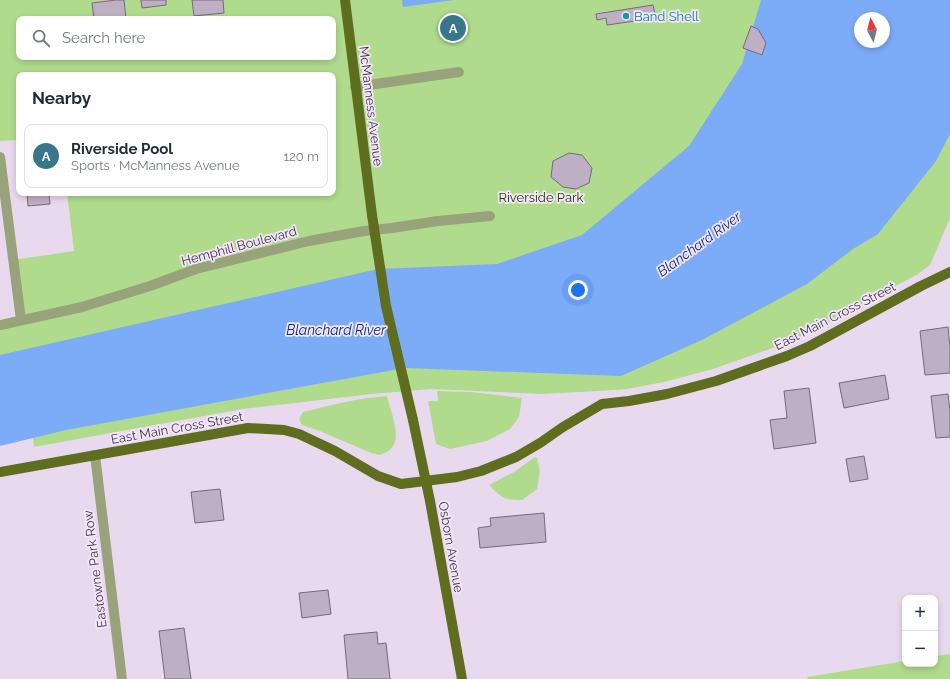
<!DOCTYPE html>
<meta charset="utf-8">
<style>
body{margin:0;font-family:Raleway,sans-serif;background:#f6f6f7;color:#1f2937}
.controls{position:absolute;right:12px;bottom:12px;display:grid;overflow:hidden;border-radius:8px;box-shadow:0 2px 6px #0003}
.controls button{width:36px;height:36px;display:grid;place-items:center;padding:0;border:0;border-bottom:1px solid #e0e1e3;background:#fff;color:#1f2937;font:20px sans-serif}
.compass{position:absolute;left:854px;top:12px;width:36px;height:36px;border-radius:50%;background:#fff;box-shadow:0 2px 6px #0003;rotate:353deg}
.you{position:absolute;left:578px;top:290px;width:14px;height:14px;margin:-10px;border:3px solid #fff;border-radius:50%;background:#1a73e8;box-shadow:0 0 0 6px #1a73e833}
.badge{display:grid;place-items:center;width:26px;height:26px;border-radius:50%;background:#38768c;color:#fff;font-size:13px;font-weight:700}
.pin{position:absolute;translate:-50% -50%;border:2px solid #fff;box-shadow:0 1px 4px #0006}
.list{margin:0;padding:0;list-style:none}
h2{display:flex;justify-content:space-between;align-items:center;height:52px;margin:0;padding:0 16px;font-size:17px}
h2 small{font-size:13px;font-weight:400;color:#747a83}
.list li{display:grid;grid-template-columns:26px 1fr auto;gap:12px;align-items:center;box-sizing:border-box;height:64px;margin:0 8px 8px;padding:0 8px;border:1px solid #e0e1e3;border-radius:8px}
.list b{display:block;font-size:15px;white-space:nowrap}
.list p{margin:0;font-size:13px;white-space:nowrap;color:#747a83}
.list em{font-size:13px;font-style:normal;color:#747a83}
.icon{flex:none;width:22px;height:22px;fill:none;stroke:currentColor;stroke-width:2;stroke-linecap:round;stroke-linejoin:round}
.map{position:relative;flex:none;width:950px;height:679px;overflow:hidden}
.search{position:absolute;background:#fff;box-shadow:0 2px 6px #0003;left:16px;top:16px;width:320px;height:44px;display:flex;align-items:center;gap:10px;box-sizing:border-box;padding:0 14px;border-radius:8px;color:#747a83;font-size:15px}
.panel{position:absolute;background:#fff;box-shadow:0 2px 6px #0003;left:16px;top:72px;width:320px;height:124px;border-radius:8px}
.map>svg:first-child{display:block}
.green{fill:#b0db8d;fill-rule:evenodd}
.water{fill:#7cabf8;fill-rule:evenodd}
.building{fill:#beafc4;stroke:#77687c}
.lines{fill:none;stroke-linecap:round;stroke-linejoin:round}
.minor{stroke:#98a27b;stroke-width:10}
.major{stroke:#5e6d1e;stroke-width:10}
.major-bridge{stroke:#5e6d1e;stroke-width:10}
.culture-dot{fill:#0f9aa8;stroke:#f6e6fd;stroke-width:1.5}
.labels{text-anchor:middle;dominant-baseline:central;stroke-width:3.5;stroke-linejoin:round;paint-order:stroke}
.culture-label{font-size:13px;fill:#0d838f;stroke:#f6e6fd;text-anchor:start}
.street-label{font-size:13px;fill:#3c363f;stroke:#f6e6fd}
.park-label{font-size:13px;fill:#203c00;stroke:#f6e6fd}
.water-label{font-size:14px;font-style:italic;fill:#022c6d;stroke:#f6e6fd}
</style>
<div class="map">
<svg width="950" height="679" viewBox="0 0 950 679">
<rect width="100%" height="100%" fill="#e9d9ef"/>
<path class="green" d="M0 0H950V218L930 265 918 274 807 334 784 344 713 369 664 382 627 389 599 391 541 394 431 389 372 394 243 409 34 447 28 393 0 401V325L21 320 13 260 74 251 67 193H333V75H19V140L0 141ZM860 18H884V42H860ZM19 19H333V57H19Z
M437 391 470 392 522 398 519 417 510 429 487 441 450 449 436 444 428 401H438Z
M387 396C390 409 401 435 393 446 390 451 385 453 380 455L371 453 320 431 302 425 299 419 303 412C331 405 358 398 387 396Z
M535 457 537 458 540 471 537 489 522 500C503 500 502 498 489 485L514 472Z
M950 654V679H807V677L905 661V664H935V656Z"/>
<path class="water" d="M402 0H454L403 7Z
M761 0H950V134L936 161 878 234 853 249 807 284 702 340 621 376 405 368 66 430 0 446V355L378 269 497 264 582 235 689 146 742 64ZM860 18H884V42H860Z"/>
<path class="building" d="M116 0H124L126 19H94L92 3Z
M141 0H166V5L142 8Z
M192 0H223L224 13 194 16Z
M653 5 656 18 607 25 606 18 597 20 596 14Z
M751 26 758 29 766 43 762 55 743 48Z
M569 153 582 155 592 168 589 183 576 189 563 187 551 177 553 161Z
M27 193H49L50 204 28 206Z
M948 327 950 347V373L925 375 920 331Z
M885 375 889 399 844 408 839 383Z
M809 388 816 443 774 449 770 420 787 418 784 391Z
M948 394 950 411V437L936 438 931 396Z
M864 456 868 479 850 482 846 459Z
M220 489 224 520 195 523 191 492Z
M544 513 546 542 480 548 478 528 491 526 490 518Z
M328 590 331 614 302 618 299 593Z
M184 628 191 679H165L159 631Z
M377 632 378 644 386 643 390 679H348L344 635Z"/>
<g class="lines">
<path class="minor" d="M355 87 459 72
M0 157 21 320
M0 325 82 307 150 286 196 269 309 241 364 231 392 228 438 221 490 216
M95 455 122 679"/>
<path class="major" d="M345 0 372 215
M413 420 430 501 462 679
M0 472 248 428 284 430 299 434 335 451 378 476 401 484 457 477 481 471 516 457 540 443 563 427 602 404 629 401 667 394 716 381 787 356 810 346 921 286 950 272"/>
<path class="major-bridge" d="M372 215 386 306 413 420"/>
</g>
<circle class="culture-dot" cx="626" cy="16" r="4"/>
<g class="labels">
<g class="culture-label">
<text x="634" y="16">Band Shell</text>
</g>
<g class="street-label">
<text transform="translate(371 106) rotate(83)">McManness Avenue</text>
<text transform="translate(239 246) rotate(-15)">Hemphill Boulevard</text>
<text transform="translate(835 316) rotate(-27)">East Main Cross Street</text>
<text transform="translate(177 428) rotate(-10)">East Main Cross Street</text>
<text transform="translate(451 547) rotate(80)">Osborn Avenue</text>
<text transform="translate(95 569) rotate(-97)">Eastowne Park Row</text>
</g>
<g class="park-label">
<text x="541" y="197">Riverside Park</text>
</g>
<g class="water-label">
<text transform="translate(699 244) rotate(-36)">Blanchard River</text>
<text x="336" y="330">Blanchard River</text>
</g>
</g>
</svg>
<div class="controls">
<button>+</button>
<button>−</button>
</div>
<svg class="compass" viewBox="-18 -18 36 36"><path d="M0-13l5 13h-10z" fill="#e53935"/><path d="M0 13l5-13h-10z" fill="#747a83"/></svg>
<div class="you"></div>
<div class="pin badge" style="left:453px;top:28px">A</div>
<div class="search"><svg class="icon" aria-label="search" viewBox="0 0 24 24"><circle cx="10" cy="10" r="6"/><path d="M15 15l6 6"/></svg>Search here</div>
<section class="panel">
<h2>Nearby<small></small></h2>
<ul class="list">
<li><span class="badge">A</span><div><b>Riverside Pool</b><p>Sports · McManness Avenue</p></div><em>120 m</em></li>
</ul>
</section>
</div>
